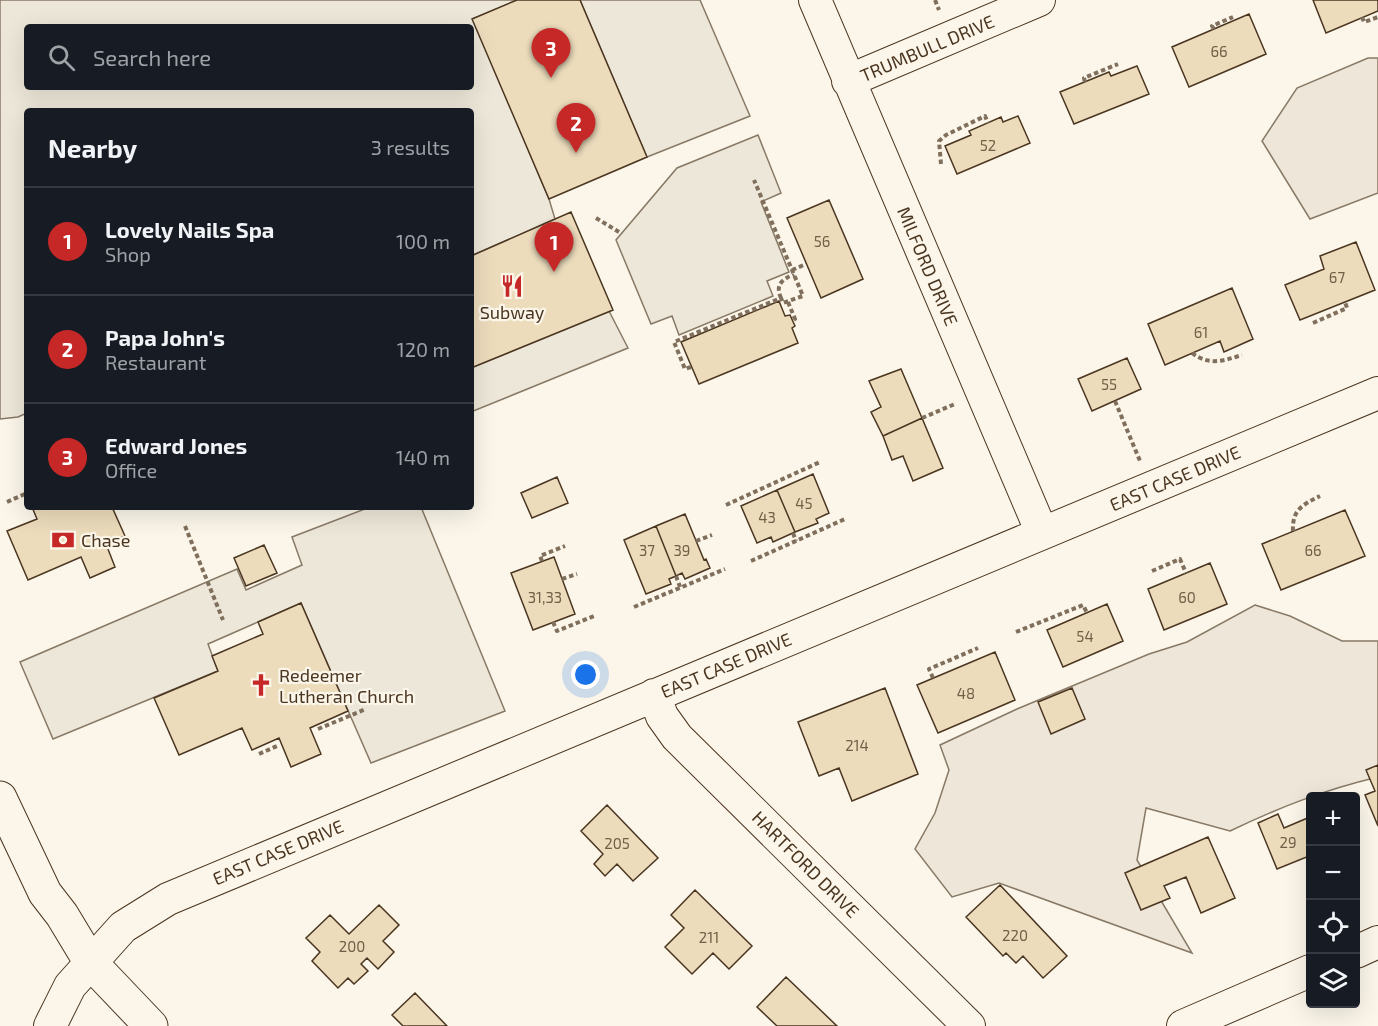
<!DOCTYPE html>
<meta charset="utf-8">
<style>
body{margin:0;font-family:"Exo 2",sans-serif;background:#20242c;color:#f1f3f6}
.controls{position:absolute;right:18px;bottom:18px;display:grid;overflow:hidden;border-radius:6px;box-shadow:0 6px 24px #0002}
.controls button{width:54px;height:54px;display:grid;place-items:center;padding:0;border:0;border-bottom:2px solid #363941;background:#171b24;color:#f1f3f6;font:30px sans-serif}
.you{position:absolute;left:586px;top:675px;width:21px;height:21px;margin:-15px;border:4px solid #fff;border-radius:50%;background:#1a73e8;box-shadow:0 0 0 9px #1a73e833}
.badge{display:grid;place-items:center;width:39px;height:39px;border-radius:50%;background:#c62828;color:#fff;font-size:20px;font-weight:700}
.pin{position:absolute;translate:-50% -50px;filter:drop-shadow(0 2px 3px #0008)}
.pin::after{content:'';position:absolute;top:32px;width:21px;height:18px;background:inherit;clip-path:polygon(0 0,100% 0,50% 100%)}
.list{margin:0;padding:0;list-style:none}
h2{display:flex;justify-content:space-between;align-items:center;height:78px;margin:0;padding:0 24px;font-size:26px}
h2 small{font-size:20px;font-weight:400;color:#9ea1a6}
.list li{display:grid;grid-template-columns:39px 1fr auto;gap:18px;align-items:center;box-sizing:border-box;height:108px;padding:0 24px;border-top:2px solid #363941}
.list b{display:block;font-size:22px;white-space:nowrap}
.list p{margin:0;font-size:20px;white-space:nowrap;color:#9ea1a6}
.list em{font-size:20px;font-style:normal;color:#9ea1a6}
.icon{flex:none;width:33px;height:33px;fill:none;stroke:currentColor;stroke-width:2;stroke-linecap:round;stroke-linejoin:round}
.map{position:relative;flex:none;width:1378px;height:1026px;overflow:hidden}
.search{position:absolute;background:#171b24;box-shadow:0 6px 24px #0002;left:24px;top:24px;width:450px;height:66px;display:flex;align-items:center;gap:15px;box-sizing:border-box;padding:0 21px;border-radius:6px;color:#9ea1a6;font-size:22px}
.panel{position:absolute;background:#171b24;box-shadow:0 6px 24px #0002;left:24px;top:108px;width:450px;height:402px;border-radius:6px}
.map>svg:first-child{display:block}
.green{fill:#ede6d9;stroke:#887966;stroke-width:1.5}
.parking{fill:#ede7d9;stroke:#887966;stroke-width:1.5;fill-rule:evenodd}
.building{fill:#ecdcbc;stroke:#4a3520;stroke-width:1.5}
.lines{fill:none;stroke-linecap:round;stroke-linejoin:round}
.minor-casing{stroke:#4a3520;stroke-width:34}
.major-casing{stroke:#4a3520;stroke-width:35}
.path{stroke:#7f6f5c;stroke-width:4;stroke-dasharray:4.5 3;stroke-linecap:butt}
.minor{stroke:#fbf6e9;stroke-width:32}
.major{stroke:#fbf6e9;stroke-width:33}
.labels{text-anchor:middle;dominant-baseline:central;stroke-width:4.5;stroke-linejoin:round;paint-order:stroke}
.number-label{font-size:15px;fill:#725f47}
.street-label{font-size:18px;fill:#4a3520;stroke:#fbf6e9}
.poi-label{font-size:18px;fill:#4a3520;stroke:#fbf6e9;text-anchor:start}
</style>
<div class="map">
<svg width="1378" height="1026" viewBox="0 0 1378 1026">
<rect width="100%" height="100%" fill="#fbf6e9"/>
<path class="green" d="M1368 58H1378V193L1310 219 1262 141 1297 88Z
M1255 605 1290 616 1342 641H1378V777C1324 790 1280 807 1230 831L1146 808 1137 860 1192 953 999 883 952 897 915 849 935 813 949 770 940 745 1017 709 1149 654 1187 642Z"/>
<path class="parking" d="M0 0H517L473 19 549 199 555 219 471 256V111H27V413L18 417 0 419ZM27 27H471V87H27Z
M580 0H700L750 116 647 157Z
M758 135 781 193 761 202 789 272 767 281 773 296 679 335 672 316 651 324 616 240 677 168Z
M609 311 628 348 471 412V368Z
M370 507H421L505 711 371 763 301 603 208 644 218 671 53 739 20 662 237 569 246 590 302 565 292 537Z"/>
<path class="building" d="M517 0H580L647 157 549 199 472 19Z
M1313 0H1378V11L1326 33Z
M1249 14 1266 54 1189 87 1172 47Z
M1137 66 1149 94 1074 124 1060 92 1109 72 1111 76Z
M1018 116 1030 143 957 174 945 146 971 135 969 131 1001 117 1003 122Z
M829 200 863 279 821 298 787 218Z
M571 212 613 310 471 368V256Z
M1356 242 1375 290 1300 320 1285 285 1324 269 1320 256Z
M1232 288 1253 339 1224 352 1220 341 1165 365 1148 324Z
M779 301 785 316 790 315 795 326 792 328 798 343 699 384 681 342Z
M1127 358 1141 389 1092 411 1078 379Z
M901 369 922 418 883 436 871 412 881 407 869 381Z
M922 418 943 468 913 481 903 456 892 460 883 436Z
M813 474 829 513 816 519 818 523 795 532 777 490Z
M557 477 568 503 532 518 521 493Z
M777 490 795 532 773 542 771 537 757 543 741 506Z
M32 507H112L125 536 106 544 115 567 90 578 81 557 28 580 7 531 37 519Z
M1345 510 1365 556 1281 590 1262 544Z
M685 514 704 560 706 559 710 568 685 579 682 573 676 576 656 526Z
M656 526 676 576 669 579 671 584 646 594 624 540Z
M264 545 277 573 246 586 234 558Z
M554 557 575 614 533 630 511 573Z
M1210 563 1227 604 1164 630 1148 589Z
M301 603 348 711 310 728 321 754 291 767 279 738 252 750 242 728 179 755 154 698 218 671 212 656 263 634 258 622Z
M1107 604 1123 641 1063 667 1047 630Z
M995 652 1015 700 938 733 917 685Z
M885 688 918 774 852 801 839 768 819 776 798 722Z
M1072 688 1085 719 1051 734 1038 702Z
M1378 765V826L1365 795 1375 791 1366 770Z
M607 805 658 858 633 881 617 864 605 876 594 864 603 854 581 831Z
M1278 814 1284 828 1310 817V860L1309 856 1277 869 1258 823Z
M1208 837 1235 898 1201 913 1186 877 1164 886 1170 898 1141 910 1125 873Z
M1000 885 1067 956 1043 978 1023 956 1016 963 1006 953 1003 956 966 917Z
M695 890 752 946 729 969 713 953 692 974 665 947 684 928 671 915Z
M379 905 399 925 383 941 394 952 378 969 367 958 361 964 368 971 354 984 348 978 338 988 312 961 320 952 306 938 330 915 349 934Z
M786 977 837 1026H777L757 1007Z
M415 993 447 1026H403L392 1015Z"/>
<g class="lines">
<g class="minor-casing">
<path id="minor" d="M815 0 1042 533
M848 81 1039 0
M654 695 662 716 677 737 969 1026
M1356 952 1378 942
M50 1026 70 986 123 927 168 899 1378 393
M1183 1026 1310 971"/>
</g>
<g class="major-casing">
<path id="major" d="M0 798 45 893 62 915 91 963 151 1026"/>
</g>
<path class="path" d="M935 0 939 10
M1362 17 1364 22 1378 17
M1214 29 1212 26 1233 17
M1085 82 1084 78 1118 64
M941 164 939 141 946 135 985 116 988 123
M596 218 619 232
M792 270 806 264
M781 298C775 284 782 280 794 274
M788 302 795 319 792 320
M1313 323 1347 308 1345 302
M1192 353C1209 366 1223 361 1242 355
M691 367 685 369 674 342 781 298 783 303 803 296 754 180
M1115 401 1140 461
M922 418 955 404
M7 502 27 493
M726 505 820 462
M185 526 223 620
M1293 531C1292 510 1302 505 1320 496
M793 533 796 541
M696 541 712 535
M542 561 540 556 565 546
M751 561 845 519
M1152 571 1180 559 1186 573
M676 576 680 587
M562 579 577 574
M634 607 725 569
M553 622 557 631 594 616
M1016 632 1083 605 1087 613
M933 678 929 669 978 648
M318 729 366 709
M259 754 277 746"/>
<use href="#minor" class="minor"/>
<use href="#major" class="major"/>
</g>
<defs>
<g id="restaurant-bare" transform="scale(1.8)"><path d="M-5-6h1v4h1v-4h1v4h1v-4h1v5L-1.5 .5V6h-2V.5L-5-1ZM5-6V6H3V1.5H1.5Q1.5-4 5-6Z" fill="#c62828" stroke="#fbf6e9" stroke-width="2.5" paint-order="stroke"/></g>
<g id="bank-bare" transform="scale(1.8)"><path d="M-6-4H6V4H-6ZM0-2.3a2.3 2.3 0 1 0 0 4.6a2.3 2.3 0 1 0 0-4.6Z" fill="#c62828" stroke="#fbf6e9" stroke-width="2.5" paint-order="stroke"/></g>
<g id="church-bare" transform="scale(1.8)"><path d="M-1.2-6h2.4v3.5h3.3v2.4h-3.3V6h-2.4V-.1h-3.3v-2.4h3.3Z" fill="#c62828" stroke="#fbf6e9" stroke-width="2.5" paint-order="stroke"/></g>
</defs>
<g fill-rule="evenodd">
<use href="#restaurant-bare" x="512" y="286"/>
<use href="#bank-bare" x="63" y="540"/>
<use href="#church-bare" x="261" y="685"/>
</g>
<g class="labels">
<g class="number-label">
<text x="1219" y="51">66</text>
<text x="988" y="145">52</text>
<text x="822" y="241">56</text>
<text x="1337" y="277">67</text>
<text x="1201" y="332">61</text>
<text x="1109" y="384">55</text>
<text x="804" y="503">45</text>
<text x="767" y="517">43</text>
<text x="647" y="550">37</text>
<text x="682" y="550">39</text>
<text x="1313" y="550">66</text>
<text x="545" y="597">31,33</text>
<text x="1187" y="597">60</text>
<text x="1085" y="636">54</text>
<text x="966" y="693">48</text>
<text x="857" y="745">214</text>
<text x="1288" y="842">29</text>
<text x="617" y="843">205</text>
<text x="1015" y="935">220</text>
<text x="709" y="937">211</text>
<text x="352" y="946">200</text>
</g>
<g class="street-label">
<text transform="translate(927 48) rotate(-23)">TRUMBULL DRIVE</text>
<text transform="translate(928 266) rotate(67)">MILFORD DRIVE</text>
<text transform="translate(1175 478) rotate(-23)">EAST CASE DRIVE</text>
<text transform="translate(726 665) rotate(-23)">EAST CASE DRIVE</text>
<text transform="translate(278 852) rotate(-23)">EAST CASE DRIVE</text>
<text transform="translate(806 864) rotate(45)">HARTFORD DRIVE</text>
</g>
<g class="poi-label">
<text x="512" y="312" text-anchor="middle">Subway</text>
<text x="81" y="540">Chase</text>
<text x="279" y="675">Redeemer<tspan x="279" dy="21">Lutheran Church</tspan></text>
</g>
</g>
</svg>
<div class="controls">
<button>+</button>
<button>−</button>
<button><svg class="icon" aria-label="locate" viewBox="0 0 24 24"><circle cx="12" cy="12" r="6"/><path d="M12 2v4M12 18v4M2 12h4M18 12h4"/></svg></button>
<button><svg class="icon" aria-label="layers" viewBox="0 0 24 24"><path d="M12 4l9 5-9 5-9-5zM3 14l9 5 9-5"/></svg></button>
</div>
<div class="you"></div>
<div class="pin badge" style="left:554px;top:272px">1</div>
<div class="pin badge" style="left:576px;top:153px">2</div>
<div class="pin badge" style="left:551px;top:78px">3</div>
<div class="search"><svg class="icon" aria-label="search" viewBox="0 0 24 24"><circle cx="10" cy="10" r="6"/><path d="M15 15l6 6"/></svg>Search here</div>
<section class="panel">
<h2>Nearby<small>3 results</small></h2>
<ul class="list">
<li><span class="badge">1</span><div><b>Lovely Nails Spa</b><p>Shop</p></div><em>100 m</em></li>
<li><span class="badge">2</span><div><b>Papa John's</b><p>Restaurant</p></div><em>120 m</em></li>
<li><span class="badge">3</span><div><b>Edward Jones</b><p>Office</p></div><em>140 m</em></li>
</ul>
</section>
</div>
